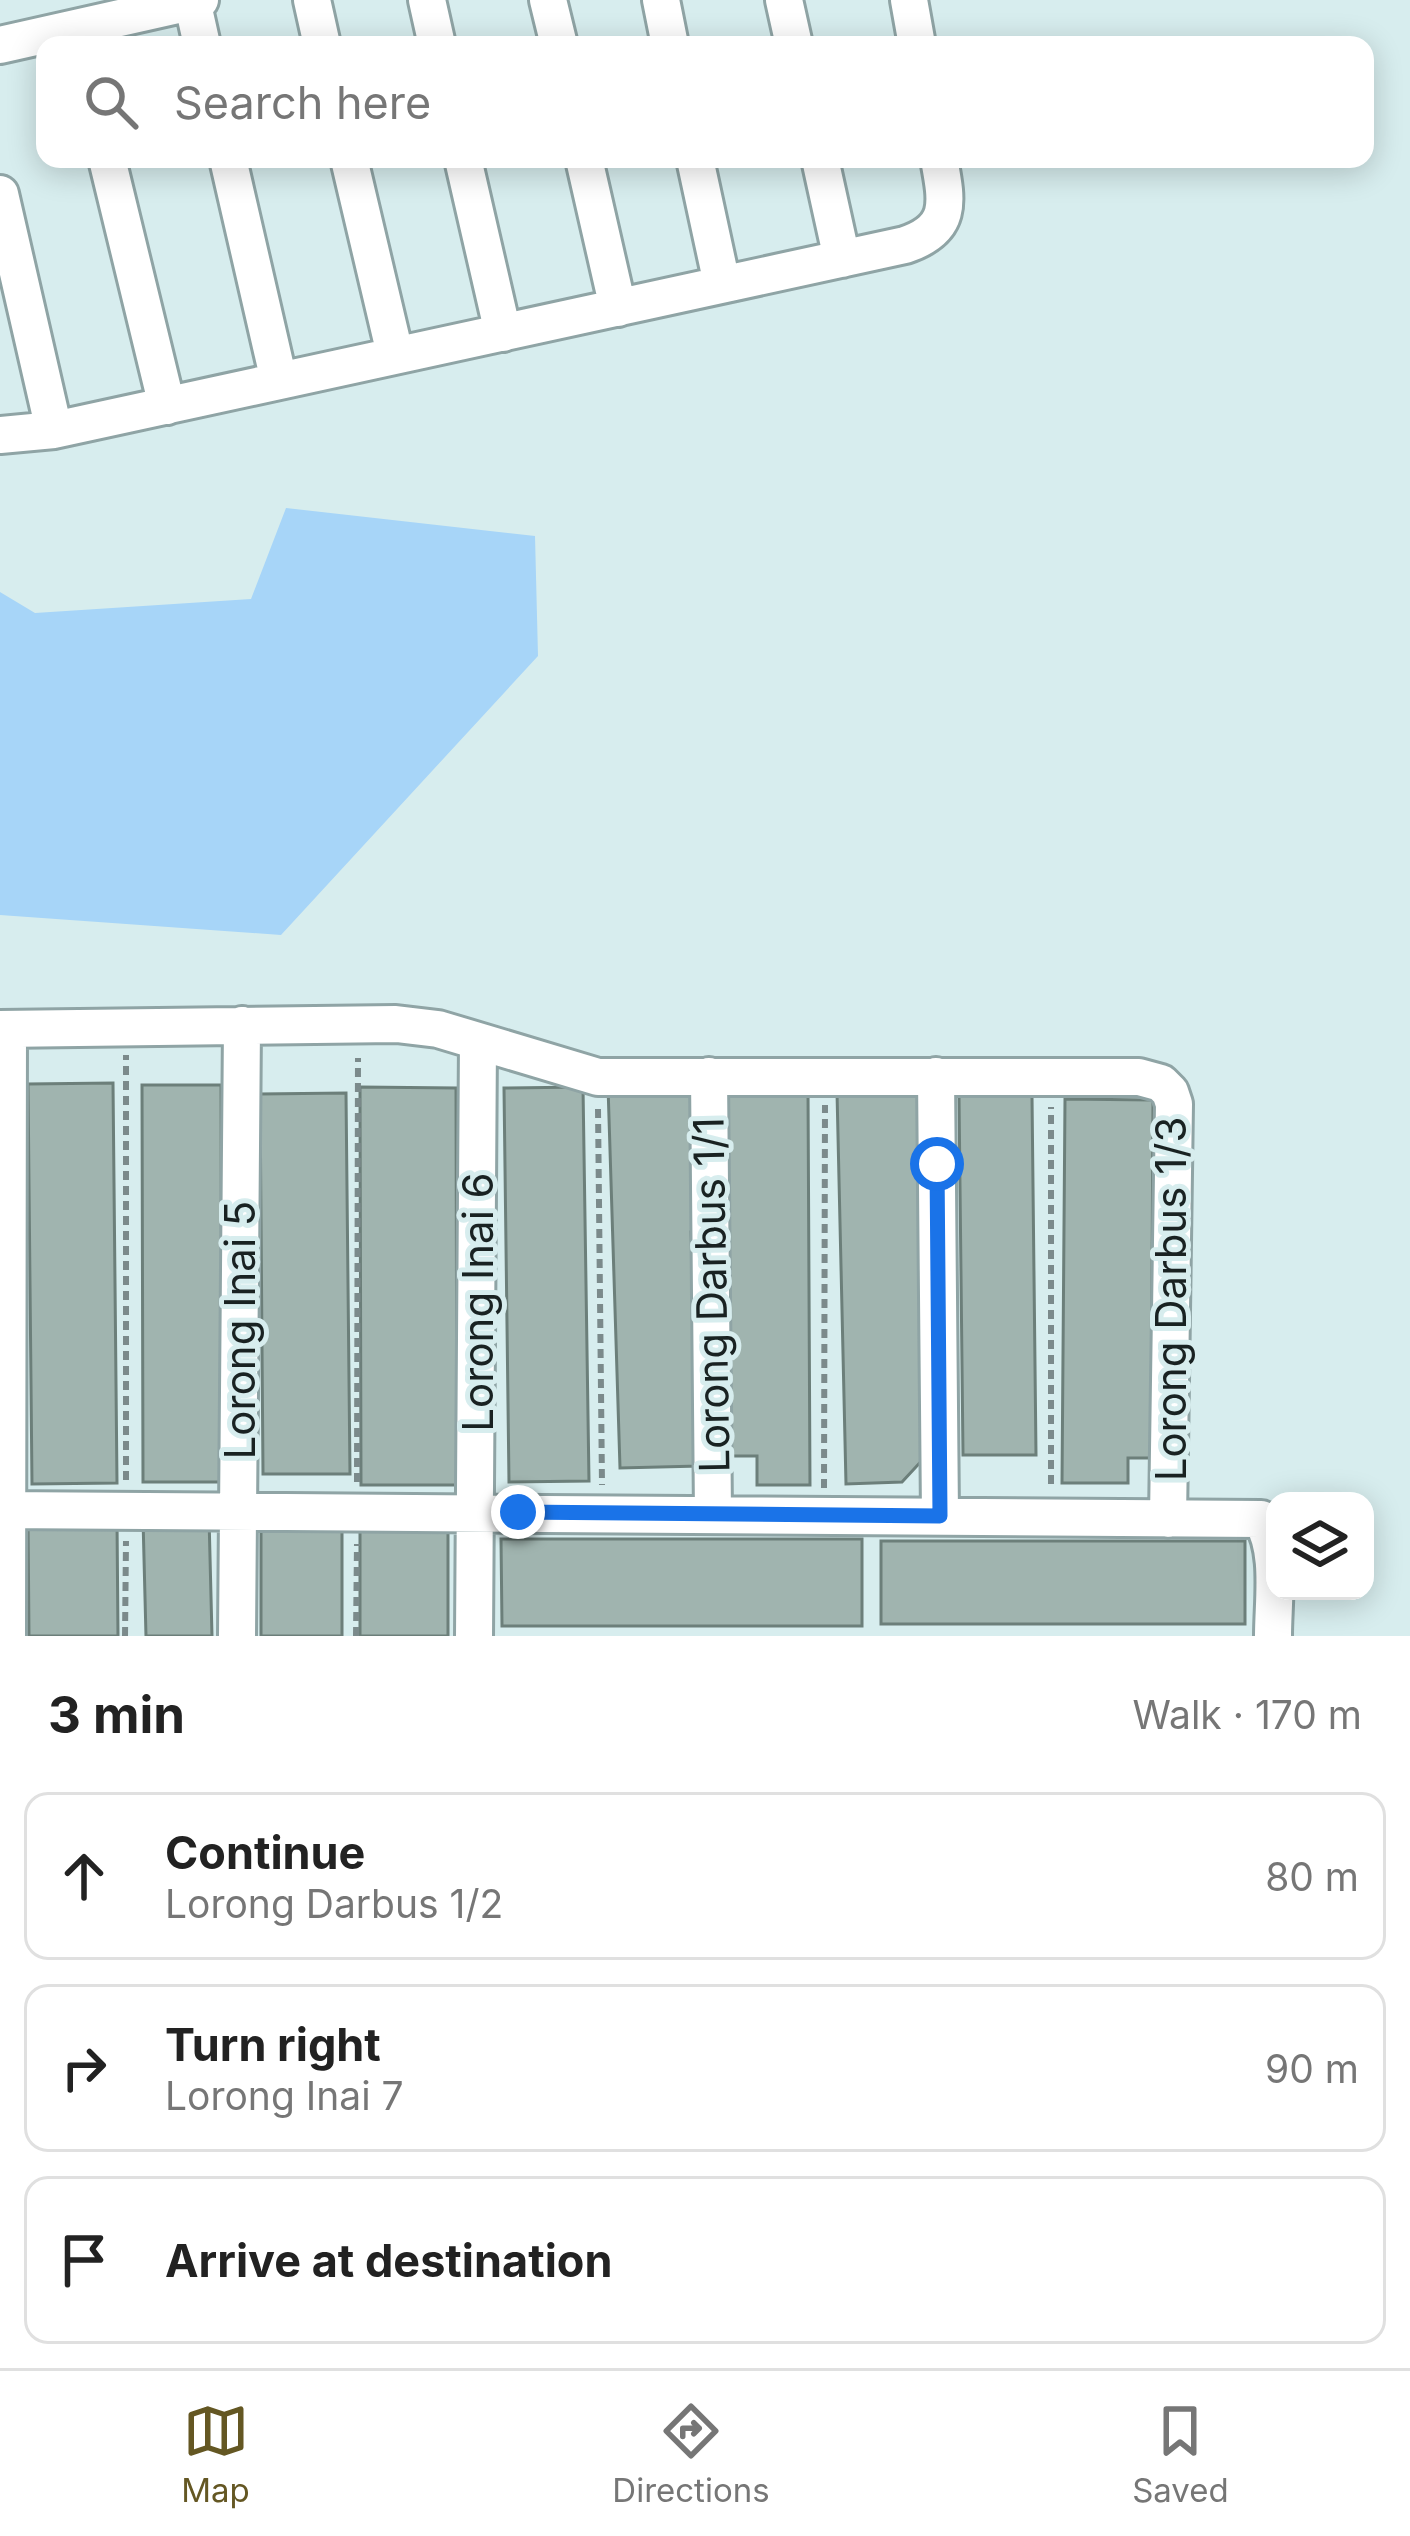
<!DOCTYPE html>
<meta charset="utf-8">
<style>
body{margin:0;font-family:Inter,sans-serif;background:#f6f6f6;color:#222}
.controls{position:absolute;right:36px;bottom:36px;display:grid;overflow:hidden;border-radius:24px;box-shadow:0 6px 30px #0003}
.controls button{width:108px;height:108px;display:grid;place-items:center;padding:0;border:0;border-bottom:3px solid #e0e0e0;background:#fff;color:#222;font:60px sans-serif}
.stop{position:absolute;width:36px;height:36px;margin:-27px;border:9px solid #1a73e8;border-radius:50%;background:#fff}
.stop.end{background:#1a73e8;border-color:#fff;box-shadow:0 3px 12px #0008}
.list{margin:0;padding:0;list-style:none}
h2{display:flex;justify-content:space-between;align-items:center;height:156px;margin:0;padding:0 48px;font-size:51px}
h2 small{font-size:39px;font-weight:400;color:#767676}
.list li{display:grid;grid-template-columns:78px 1fr auto;gap:36px;align-items:center;box-sizing:border-box;height:168px;margin:0 24px 24px;padding:0 24px;border:3px solid #e0e0e0;border-radius:24px}
.list b{display:block;font-size:45px;white-space:nowrap}
.list p{margin:0;font-size:39px;white-space:nowrap;color:#767676}
.list em{font-size:39px;font-style:normal;color:#767676}
.icon{flex:none;width:66px;height:66px;fill:none;stroke:currentColor;stroke-width:2;stroke-linecap:round;stroke-linejoin:round}
.map{position:relative;flex:none;width:1410px;height:1636px;overflow:hidden}
.search{position:absolute;background:#fff;box-shadow:0 6px 30px #0003;left:36px;right:36px;top:36px;height:132px;display:flex;align-items:center;gap:30px;box-sizing:border-box;padding:0 42px;border-radius:24px;color:#767676;font-size:45px}
.sheet{height:732px;background:#fff}
nav{display:flex;justify-content:space-around;align-items:center;box-sizing:border-box;height:168px;border-top:3px solid #e0e0e0;background:#fff;font-size:33px;color:#767676}
nav a{display:grid;justify-items:center;gap:6px}
nav .on{color:#645723}
.map>svg:first-child{display:block}
.water{fill:#a7d5f8}
.building{fill:#a0b4af;stroke:#6c7f7a;stroke-width:3}
.lines{fill:none;stroke-linecap:round;stroke-linejoin:round}
.minor-casing{stroke:#8fa4a5;stroke-width:42}
.path{stroke:#7b8a8b;stroke-width:6;stroke-dasharray:9 6;stroke-linecap:butt}
.minor{stroke:#fff;stroke-width:36}
.route{stroke:#1a73e8;stroke-width:15}
.labels{text-anchor:middle;dominant-baseline:central;stroke-width:10;stroke-linejoin:round;paint-order:stroke}
.street-label{font-size:42px;fill:#192222;stroke:#d7edee}
</style>
<div class="map">
<svg width="1410" height="1636" viewBox="0 0 1410 1636">
<rect width="100%" height="100%" fill="#d7edee"/>
<path class="water" d="M286 508 535 536 538 656 281 935 0 915V592L35 613 251 599Z"/>
<path class="building" d="M113 1083 117 1483 32 1484 28 1084Z
M696 1084 700 1232H691L699 1466 620 1468 608 1086Z
M142 1085H221L222 1482H143Z
M360 1087 456 1088 457 1485H361Z
M583 1087 589 1481 509 1482 504 1088Z
M721 1089H808L810 1485H757V1456H723Z
M918 1090 927 1455 902 1482 846 1484 837 1092Z
M346 1093 350 1474H263L260 1094Z
M959 1096H1032L1036 1455H963Z
M1065 1099 1153 1100 1151 1458H1128V1483H1062Z
M360 1516H448V1636H360Z
M209 1517 212 1636H146L143 1519Z
M261 1517 342 1518V1636H261Z
M28 1520H117L118 1636H29Z
M501 1539H862V1626H502Z
M881 1541H1245V1624H881Z"/>
<g class="lines">
<g class="minor-casing">
<path id="minor" d="M192 0 202 45
M312 0 322 45
M427 0 437 45
M548 0 559 45
M661 0 670 45
M784 0 794 45
M909 0 917 45
M0 45 200 0
M107 159 167 406
M228 159 279 381
M349 159 395 354
M463 159 503 333
M584 159 618 308
M695 159 722 284
M820 159 842 259
M0 194 54 430
M0 435 54 430 905 245C953 229 947 202 939 159
M0 1029 396 1024 438 1029 598 1077H1139L1161 1083 1170 1092 1174 1104 1168 1519
M709 1076 713 1514
M936 1076 940 1516
M0 1510 1261 1519C1281 1551 1273 1599 1273 1636
M7 1636 8 1029
M237 1636 242 1025
M474 1636 478 1041"/>
</g>
<path class="path" d="M598 1109 602 1485
M126 1480V1055
M357 1482 358 1058
M1051 1484V1107
M824 1488 825 1105
M125 1636 126 1541
M356 1636 357 1544"/>
<use href="#minor" class="minor"/>
</g>
<g class="lines">
<path class="route" d="M518 1512 940 1516 937 1164"/>
</g>
<g class="labels">
<g class="street-label">
<text transform="translate(711 1295) rotate(-91)">Lorong Darbus 1/1</text>
<text transform="translate(1170 1299) rotate(-90)">Lorong Darbus 1/3</text>
<text transform="translate(477 1302) rotate(-90)">Lorong Inai 6</text>
<text transform="translate(239 1330) rotate(-90)">Lorong Inai 5</text>
</g>
</g>
</svg>
<div class="controls">
<button><svg class="icon" aria-label="layers" viewBox="0 0 24 24"><path d="M12 4l9 5-9 5-9-5zM3 14l9 5 9-5"/></svg></button>
</div>
<div class="stop" style="left:937px;top:1164px"></div>
<div class="stop end" style="left:518px;top:1512px"></div>
<div class="search"><svg class="icon" aria-label="search" viewBox="0 0 24 24"><circle cx="10" cy="10" r="6"/><path d="M15 15l6 6"/></svg>Search here</div>
</div>
<section class="sheet">
<h2>3 min<small>Walk · 170 m</small></h2>
<ul class="list">
<li><svg class="icon" aria-label="ahead" viewBox="0 0 24 24"><path d="M12 20V5M6 11l6-6 6 6"/></svg><div><b>Continue</b><p>Lorong Darbus 1/2</p></div><em>80 m</em></li>
<li><svg class="icon" aria-label="right" viewBox="0 0 24 24"><path d="M7 20v-9h11M14 6l5 5-5 5"/></svg><div><b>Turn right</b><p>Lorong Inai 7</p></div><em>90 m</em></li>
<li><svg class="icon" aria-label="arrive" viewBox="0 0 24 24"><path d="M6 21V4h12l-3 4 3 4H6"/></svg><div><b>Arrive at destination</b></div></li>
</ul>
</section>
<nav>
<a class="on"><svg class="icon" aria-label="map" viewBox="0 0 24 24"><path d="M3 6l6-2 6 2 6-2v14l-6 2-6-2-6 2zM9 4v14M15 6v14"/></svg>Map</a>
<a><svg class="icon" aria-label="directions" viewBox="0 0 24 24"><path d="M12 3l9 9-9 9-9-9zM9 14v-3h6M13 9l2 2-2 2"/></svg>Directions</a>
<a><svg class="icon" aria-label="saved" viewBox="0 0 24 24"><path d="M7 4h10v16l-5-4-5 4z"/></svg>Saved</a>
</nav>
